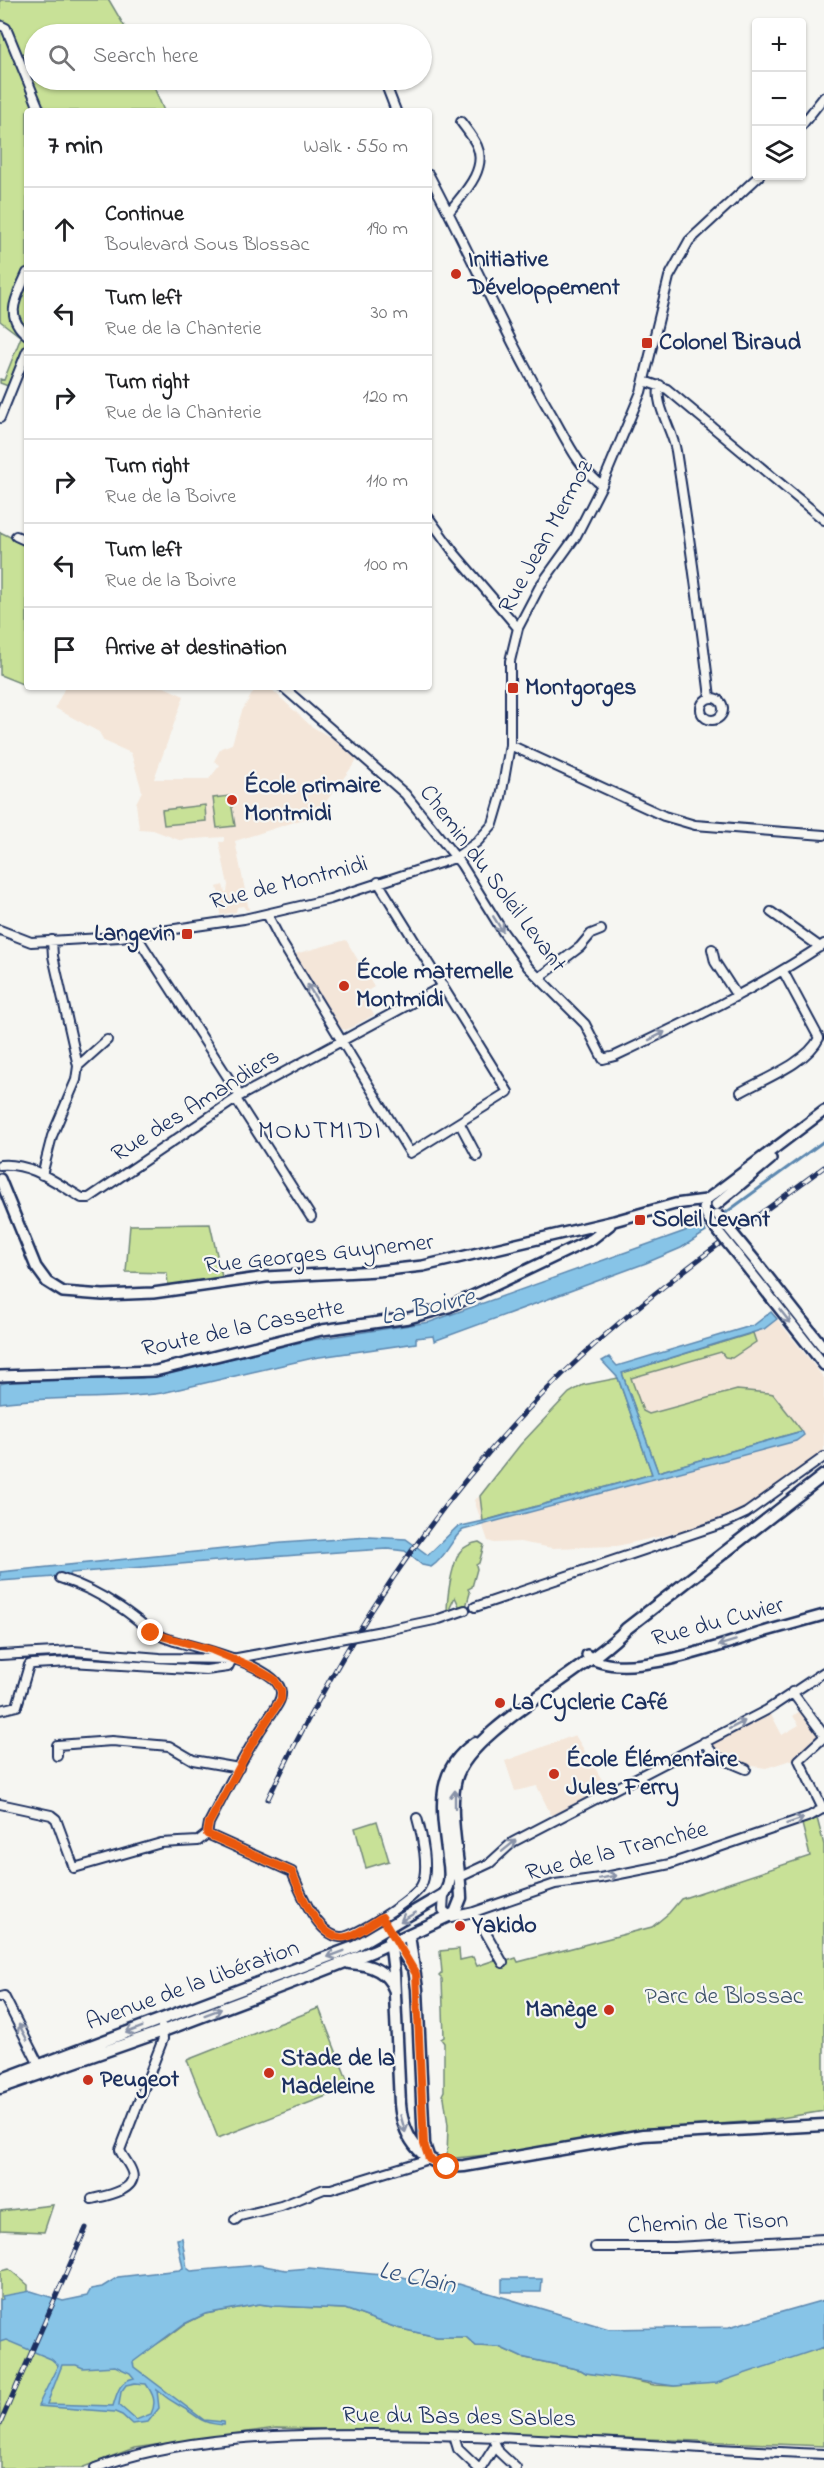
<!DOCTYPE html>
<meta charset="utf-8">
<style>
body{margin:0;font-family:"Indie Flower",sans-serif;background:#f2f2f2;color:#202124}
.controls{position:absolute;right:18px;top:18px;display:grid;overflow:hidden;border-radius:6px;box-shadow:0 2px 4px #0004}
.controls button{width:54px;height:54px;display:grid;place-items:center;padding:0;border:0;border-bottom:2px solid #e0e0e0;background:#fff;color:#202124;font:30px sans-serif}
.stop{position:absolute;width:18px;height:18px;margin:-14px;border:4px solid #ea580c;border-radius:50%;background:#fff}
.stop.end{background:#ea580c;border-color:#fff;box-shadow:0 2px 6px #0008}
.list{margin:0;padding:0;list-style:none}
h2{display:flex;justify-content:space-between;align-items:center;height:78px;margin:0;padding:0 24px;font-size:26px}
h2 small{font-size:20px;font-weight:400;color:#757577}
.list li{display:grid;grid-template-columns:39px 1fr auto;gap:18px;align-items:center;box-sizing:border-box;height:84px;padding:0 24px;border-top:2px solid #e0e0e0}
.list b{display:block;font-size:22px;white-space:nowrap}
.list p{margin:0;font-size:20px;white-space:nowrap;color:#757577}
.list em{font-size:20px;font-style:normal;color:#757577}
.icon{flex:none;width:33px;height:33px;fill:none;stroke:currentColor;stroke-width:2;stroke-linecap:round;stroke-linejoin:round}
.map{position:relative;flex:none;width:824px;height:2468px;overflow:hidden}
.search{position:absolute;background:#fff;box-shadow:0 2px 4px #0004;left:24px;top:24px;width:408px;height:66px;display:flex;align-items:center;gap:15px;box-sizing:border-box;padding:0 21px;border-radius:33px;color:#757577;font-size:22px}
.panel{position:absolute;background:#fff;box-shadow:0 2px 4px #0004;left:24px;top:108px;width:408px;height:582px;border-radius:6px}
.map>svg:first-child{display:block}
.built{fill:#f4e6d9}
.green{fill:#c8e197;stroke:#72887a;stroke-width:1.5}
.water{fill:#87c4e7;stroke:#5c88b0;stroke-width:1.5;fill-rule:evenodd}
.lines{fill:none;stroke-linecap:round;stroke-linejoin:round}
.stream{stroke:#5c88b0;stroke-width:3}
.minor-casing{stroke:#1b2f5e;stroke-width:12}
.tertiary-casing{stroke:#1b2f5e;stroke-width:14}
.secondary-casing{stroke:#1b2f5e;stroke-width:15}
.minor{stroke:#f6f6f2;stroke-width:8}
.tertiary{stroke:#f6f6f2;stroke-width:9}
.secondary{stroke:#f6f6f2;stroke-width:10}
.rail-casing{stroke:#1b2f5e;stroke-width:5}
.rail{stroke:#f6f6f2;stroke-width:3;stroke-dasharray:9;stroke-linecap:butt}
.minor-bridge-casing{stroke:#1b2f5e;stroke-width:12;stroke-linecap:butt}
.tertiary-bridge-casing{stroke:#1b2f5e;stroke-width:14;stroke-linecap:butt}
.minor-bridge{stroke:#f6f6f2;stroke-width:8}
.tertiary-bridge{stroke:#f6f6f2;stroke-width:9}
.oneway{stroke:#8892a8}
.route{stroke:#ea580c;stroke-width:8}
.poi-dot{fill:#c8321e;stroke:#f6f6f2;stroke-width:2}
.labels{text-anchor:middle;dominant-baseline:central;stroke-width:4.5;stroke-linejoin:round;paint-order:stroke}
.poi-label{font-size:24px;font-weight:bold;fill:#1b2f5e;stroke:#f6f6f2;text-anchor:start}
.street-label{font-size:24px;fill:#1b2f5e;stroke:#f6f6f2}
.park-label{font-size:24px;fill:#3e5369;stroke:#f6f6f2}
.neighbourhood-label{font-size:26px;letter-spacing:1.5px;fill:#1b2f5e;stroke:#f6f6f2}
.water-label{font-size:26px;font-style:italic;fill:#365480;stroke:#f6f6f2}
</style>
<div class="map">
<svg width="824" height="2468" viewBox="0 0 824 2468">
<rect width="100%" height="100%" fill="#f6f6f2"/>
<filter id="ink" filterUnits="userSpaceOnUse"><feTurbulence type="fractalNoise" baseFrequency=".0167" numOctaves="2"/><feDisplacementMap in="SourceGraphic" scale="12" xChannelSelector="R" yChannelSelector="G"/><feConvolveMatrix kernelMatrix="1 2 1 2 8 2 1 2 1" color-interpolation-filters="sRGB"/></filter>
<g filter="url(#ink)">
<path class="built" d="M65 687H164L184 696 154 779H209L220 765 214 761 221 748 232 744 242 711 256 687H269L311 726 335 740 357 760 316 815 235 841 249 910H246L243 906 237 907 236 912 220 915V908H217L216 900 220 898 217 887 223 885 225 892H227L228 885 219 842H224V837L179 840 153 830 139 829 136 803 142 791 131 753 104 741 99 732 55 708Z
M346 940 374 987 362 994 374 1015 346 1030 341 1029 295 954Z
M777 1319 824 1378V1452L819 1457 740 1510 707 1526 617 1546 552 1548 520 1542 494 1543 488 1541 474 1500 480 1496 520 1445 569 1393 583 1385 618 1378 761 1330Z
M801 1710 819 1734 818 1739 794 1759 766 1768 752 1766 716 1753 710 1744 771 1714 782 1735 799 1725 793 1716Z
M575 1735 607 1788 552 1817 537 1786 515 1791 505 1761Z"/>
<path class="green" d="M0 0H109L129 34H34V80H151L164 111H27V339L8 386 0 383V379L4 380 21 337 0 321Z
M0 532 27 545V686L0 675Z
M230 796 235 826 217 828 213 798Z
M205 805 206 821 164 825 162 810Z
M210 1224 222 1277 168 1286 167 1273 126 1272 130 1225Z
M753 1333 756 1342 732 1358 725 1357 721 1352 631 1378 643 1411 649 1414 737 1390 769 1393 773 1394 802 1431 658 1472 622 1373Z
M618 1378 652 1474 483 1521 480 1496 520 1445 569 1393 583 1385Z
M479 1542 484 1545 479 1563 476 1565 477 1569 472 1587 468 1589 470 1593 465 1610 460 1608 455 1597 447 1614C447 1596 451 1569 459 1553 463 1547 472 1543 479 1542Z
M817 1818 824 1845V2111L769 2120 641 2130 517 2152 455 2158 447 2157 448 2125 444 2097 442 2095 444 2091V2043L441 2039 444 2037 442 1979 439 1976 442 1973 440 1951 459 1949 460 1960 473 1957 477 1966 495 1960 498 1964 516 1958 518 1962 652 1927 669 1913 681 1899 810 1856 802 1824Z
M377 1821 389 1861 366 1868 355 1828Z
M319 2008 350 2087 218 2138 187 2060Z
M53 2205 44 2232 0 2230V2211Z
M9 2269 28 2285V2308L138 2356 168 2337 185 2324 205 2314 259 2304 274 2306 345 2309 397 2328 437 2337H466L476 2346 499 2347 521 2357 581 2370 586 2373 619 2377 654 2385 674 2386 693 2384 824 2347V2446L473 2432 276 2428 134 2448 81 2468H0V2271Z"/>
<path class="water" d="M702 1225 706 1232 681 1248 646 1263 434 1341 433 1336 416 1338V1343L313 1358 162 1393C109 1401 54 1395 0 1403V1384L14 1381 142 1378 311 1340 430 1322Z
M771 1312 777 1319 764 1329 622 1373 658 1472 802 1431 804 1435 796 1441 463 1530C452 1537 447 1557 431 1567L422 1565 405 1551 388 1549C283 1555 177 1564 71 1573L69 1576 0 1581V1572L282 1543 369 1537 406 1539 428 1555 457 1527 488 1520 652 1474 618 1378 602 1361 609 1357 617 1366 754 1325Z
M182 2238 187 2268 191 2271 259 2265 286 2270 309 2268 403 2277 428 2284 431 2277 433 2285 459 2284 609 2329 729 2327 824 2300V2347L717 2383 674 2386 586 2373 581 2370 521 2357 499 2347 476 2346 466 2337H437L397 2328 345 2309 274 2306 259 2304 205 2314 184 2324 133 2362 134 2367 204 2420 223 2422 224 2425C197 2423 201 2417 180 2406 171 2401 165 2397 157 2390L159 2408 148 2422 132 2424 122 2415 115 2412 38 2406 58 2365 51 2359 6 2340 0 2342V2300L3 2299 2 2296 31 2291 63 2301 87 2296 91 2289 102 2287 118 2277 179 2270 183 2268 177 2239ZM62 2365H76L83 2368 115 2366 130 2373 134 2378C119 2381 117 2393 113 2406L47 2404ZM135 2383 146 2384C153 2394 157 2402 151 2414L136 2420 119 2405 121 2392 126 2385Z
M502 2279H542L541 2292H502Z"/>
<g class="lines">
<path class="stream" d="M720 1217 824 1141"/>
<g class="minor-casing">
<path id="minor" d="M0 25 6 28 40 111
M384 80 396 111
M802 125 824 97
M429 175C471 254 506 337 552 415 566 439 579 469 602 485
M449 212C462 195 488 170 477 146 473 137 466 129 461 122
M27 273C17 297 3 315 27 335
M644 381 667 389 824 520
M660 385C653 402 673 431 676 451 689 533 700 615 710 697
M0 418 27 351
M429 518 455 554 518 628
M16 536 27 541
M283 687 405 794 461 864 503 932 528 967 585 1024 603 1059 615 1056C687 1022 758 988 824 944
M701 709a11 11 0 1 1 22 0a11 11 0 1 1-22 0Z
M510 745 664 816 695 825 824 835
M771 912 820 947
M267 914 282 943 410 1153 508 1092 378 882
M0 930 31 942 120 937 244 919 330 899 455 858 477 842 493 824 501 797 510 745V661L518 628 540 586 576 536 602 485 641 392 669 277 689 241 759 176
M136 935 240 1096
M712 949 715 962 737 996
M539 978 580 947 591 934 601 930
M78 1066 107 1040
M741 1092C764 1079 808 1062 819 1038L783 971
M236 1099 311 1217
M460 1124 477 1156
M0 1165C31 1162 56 1183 82 1198H89L240 1096 443 986
M42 1175 52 1136 76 1080 78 1066 53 956 52 940
M60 1578C82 1585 102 1595 121 1608 141 1621 150 1634 174 1641 196 1647 279 1666 281 1692 282 1702 272 1712 267 1720 245 1753 227 1788 209 1823L207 1834
M475 1607 727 1522 746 1513 824 1457
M382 1631 439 1619 465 1610
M0 1655 73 1651 160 1658 232 1659 334 1640
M792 1692 824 1735
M0 1710 17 1706 29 1665 33 1664 71 1662 206 1670 228 1667 232 1659
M704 1742 715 1756 746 1769
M57 1756V1745L112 1741 169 1746 193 1760 239 1768
M0 1804 51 1815 56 1819 74 1868 161 1843 198 1841 207 1834 292 1872C300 1891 317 1935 340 1937 353 1939 415 1898 421 1886 430 1871 422 1834 417 1818
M823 1809 799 1760 824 1737
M460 1877 490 1863 513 1842 767 1710 824 1672
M444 1894 443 1910 451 1917 474 1912 555 1884 600 1878 670 1864 810 1816 824 1808
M474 1912 503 1963
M0 1997 4 1996 41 2069
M92 2199C104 2196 138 2191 132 2172 129 2163 123 2158 120 2150L163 2039 162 2027
M235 2220 240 2216 281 2206 324 2189H331L429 2159
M595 2247H675L824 2239
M454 2436 458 2449 478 2468
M492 2437 499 2452 516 2468
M95 2468C181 2436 283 2434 374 2434 524 2435 674 2448 824 2454
M481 2468 495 2446"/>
</g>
<g class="tertiary-casing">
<path id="tertiary" d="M0 1179 36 1267 47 1282 63 1292 103 1295 153 1293 266 1277 378 1271 423 1266 614 1221 675 1204 706 1200
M706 1200 824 1111
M706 1200 704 1209 709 1220
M716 1205 771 1159
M757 1263 824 1348
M749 1270 824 1365
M0 1376 155 1371 322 1330 409 1318 449 1307 592 1239 610 1225
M587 1655C620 1685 731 1641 770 1630 788 1625 806 1620 824 1615"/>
</g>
<g class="secondary-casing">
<path id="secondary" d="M409 1935 417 1989 424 2144 429 2159
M393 1936 411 1966
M390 1939 394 1973 400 2104C403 2139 425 2170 464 2166L643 2135 824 2125
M349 1963C367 1964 387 1970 394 1989
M0 2080 354 1947 444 1894C452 1884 450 1869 448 1858 443 1813 432 1772 475 1743
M0 2088 163 2031 322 1971 373 1951 455 1913 461 1898C460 1862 447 1813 456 1779 469 1730 589 1670 626 1629L824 1475"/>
</g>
<use href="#minor" class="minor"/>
<use href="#tertiary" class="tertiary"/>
<use href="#secondary" class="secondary"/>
<g class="rail-casing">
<path id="rail" d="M268 1799C346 1634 448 1479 584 1354 658 1286 743 1227 824 1167
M0 2424 86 2228"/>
</g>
<use href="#rail" class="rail"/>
<g class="minor-bridge-casing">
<path id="minor-bridge" d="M334 1640 382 1631"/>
</g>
<g class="tertiary-bridge-casing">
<path id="tertiary-bridge" d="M717 1214 757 1263
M709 1220 749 1270"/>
</g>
<use href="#minor-bridge" class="minor-bridge"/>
<use href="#tertiary-bridge" class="tertiary-bridge"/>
</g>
<defs><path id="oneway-shaft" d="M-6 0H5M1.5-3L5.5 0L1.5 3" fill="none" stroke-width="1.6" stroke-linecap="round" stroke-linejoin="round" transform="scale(1.5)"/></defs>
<g class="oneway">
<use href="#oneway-shaft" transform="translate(498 924) rotate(58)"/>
<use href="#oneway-shaft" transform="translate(312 992) rotate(-121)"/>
<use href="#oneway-shaft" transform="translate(657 1036) rotate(-27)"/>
<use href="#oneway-shaft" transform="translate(785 1316) rotate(52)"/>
<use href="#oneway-shaft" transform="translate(727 1643) rotate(163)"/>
<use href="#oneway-shaft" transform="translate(737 1725) rotate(-27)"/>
<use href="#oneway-shaft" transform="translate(455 1799) rotate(-90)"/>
<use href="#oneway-shaft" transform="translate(795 1821) rotate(-19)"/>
<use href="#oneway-shaft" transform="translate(509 1846) rotate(-39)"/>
<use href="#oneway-shaft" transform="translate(608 1877) rotate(-10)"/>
<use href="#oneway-shaft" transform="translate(408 1917) rotate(150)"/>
<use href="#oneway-shaft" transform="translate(336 1954) rotate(159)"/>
<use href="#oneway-shaft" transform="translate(213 2012) rotate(-20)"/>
<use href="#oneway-shaft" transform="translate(134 2030) rotate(159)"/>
<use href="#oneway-shaft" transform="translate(23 2032) rotate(-118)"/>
<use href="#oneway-shaft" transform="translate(403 2124) rotate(74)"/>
</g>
</g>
<g class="lines" filter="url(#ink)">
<path class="route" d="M151 1633 212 1650 255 1668 274 1679 281 1690V1699L253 1742 209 1823 207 1834 292 1872C300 1892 321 1947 350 1936 361 1932 372 1923 382 1917L416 1974 424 2144 429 2159 447 2167"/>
</g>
<g class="poi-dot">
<circle cx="456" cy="274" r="6"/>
<rect x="641" y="337" width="12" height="12" rx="3"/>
<rect x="507" y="682" width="12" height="12" rx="3"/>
<circle cx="232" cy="800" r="6"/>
<rect x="181" y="928" width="12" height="12" rx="3"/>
<circle cx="344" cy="986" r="6"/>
<rect x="634" y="1214" width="12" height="12" rx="3"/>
<circle cx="500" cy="1703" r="6"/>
<circle cx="554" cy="1774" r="6"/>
<circle cx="460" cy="1926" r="6"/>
<circle cx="609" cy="2010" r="6"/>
<circle cx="269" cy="2073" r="6"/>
<circle cx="88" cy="2080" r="6"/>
</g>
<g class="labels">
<g class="poi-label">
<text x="468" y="260">Initiative<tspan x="468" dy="28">Développement</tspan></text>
<text x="659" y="343">Colonel Biraud</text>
<text x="525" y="688">Montgorges</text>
<text x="244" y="786">École primaire<tspan x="244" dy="28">Montmidi</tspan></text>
<text x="175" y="934" text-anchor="end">Langevin</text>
<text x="356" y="972">École maternelle<tspan x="356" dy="28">Montmidi</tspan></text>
<text x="652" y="1220">Soleil Levant</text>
<text x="512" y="1703">La Cyclerie Café</text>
<text x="566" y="1760">École Élémentaire<tspan x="566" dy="28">Jules Ferry</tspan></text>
<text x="472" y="1926">Yakido</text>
<text x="597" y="2010" text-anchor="end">Manège</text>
<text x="281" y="2059">Stade de la<tspan x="281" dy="28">Madeleine</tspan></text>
<text x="100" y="2080">Peugeot</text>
</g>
<g class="street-label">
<text transform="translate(547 537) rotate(-61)">Rue Jean Mermoz</text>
<text transform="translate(492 879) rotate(53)">Chemin du Soleil Levant</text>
<text transform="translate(289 884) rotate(-14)">Rue de Montmidi</text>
<text transform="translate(196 1106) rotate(-32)">Rue des Amandiers</text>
<text transform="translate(319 1255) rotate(-6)">Rue Georges Guynemer</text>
<text transform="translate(243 1329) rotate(-12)">Route de la Cassette</text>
<text transform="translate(718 1623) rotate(-15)">Rue du Cuvier</text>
<text transform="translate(617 1852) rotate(-14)">Rue de la Tranchée</text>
<text transform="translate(193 1986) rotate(-20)">Avenue de la Libération</text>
<text transform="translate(708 2224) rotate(-2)">Chemin de Tison</text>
<text transform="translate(459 2418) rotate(1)">Rue du Bas des Sables</text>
</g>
<g class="park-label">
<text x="724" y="1997">Parc de Blossac</text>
</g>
<g class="neighbourhood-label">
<text x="320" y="1132">MONTMIDI</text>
</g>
<g class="water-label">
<text transform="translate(428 1308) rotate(-13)">La Boivre</text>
<text transform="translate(417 2279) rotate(12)">Le Clain</text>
</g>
</g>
</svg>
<div class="controls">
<button>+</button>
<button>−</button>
<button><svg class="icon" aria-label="layers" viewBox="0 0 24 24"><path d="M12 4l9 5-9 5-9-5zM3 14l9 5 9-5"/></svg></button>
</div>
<div class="stop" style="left:447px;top:2167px"></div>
<div class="stop end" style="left:151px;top:1633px"></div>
<div class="search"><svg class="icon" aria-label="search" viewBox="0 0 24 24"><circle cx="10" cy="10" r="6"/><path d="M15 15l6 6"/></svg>Search here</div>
<section class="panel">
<h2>7 min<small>Walk · 550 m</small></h2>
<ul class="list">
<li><svg class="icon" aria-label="ahead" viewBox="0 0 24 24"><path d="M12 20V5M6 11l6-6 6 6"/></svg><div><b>Continue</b><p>Boulevard Sous Blossac</p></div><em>190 m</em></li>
<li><svg class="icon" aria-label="left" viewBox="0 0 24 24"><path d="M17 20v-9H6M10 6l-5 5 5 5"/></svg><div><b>Turn left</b><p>Rue de la Chanterie</p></div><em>30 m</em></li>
<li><svg class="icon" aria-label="right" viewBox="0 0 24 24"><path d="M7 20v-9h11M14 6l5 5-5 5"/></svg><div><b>Turn right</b><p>Rue de la Chanterie</p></div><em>120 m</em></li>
<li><svg class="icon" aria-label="right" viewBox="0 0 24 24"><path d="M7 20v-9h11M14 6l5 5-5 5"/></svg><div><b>Turn right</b><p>Rue de la Boivre</p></div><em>110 m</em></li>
<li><svg class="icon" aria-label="left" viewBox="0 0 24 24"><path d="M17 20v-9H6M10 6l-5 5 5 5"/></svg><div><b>Turn left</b><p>Rue de la Boivre</p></div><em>100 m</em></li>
<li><svg class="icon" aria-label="arrive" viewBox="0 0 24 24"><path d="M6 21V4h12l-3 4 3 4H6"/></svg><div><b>Arrive at destination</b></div></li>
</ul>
</section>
</div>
